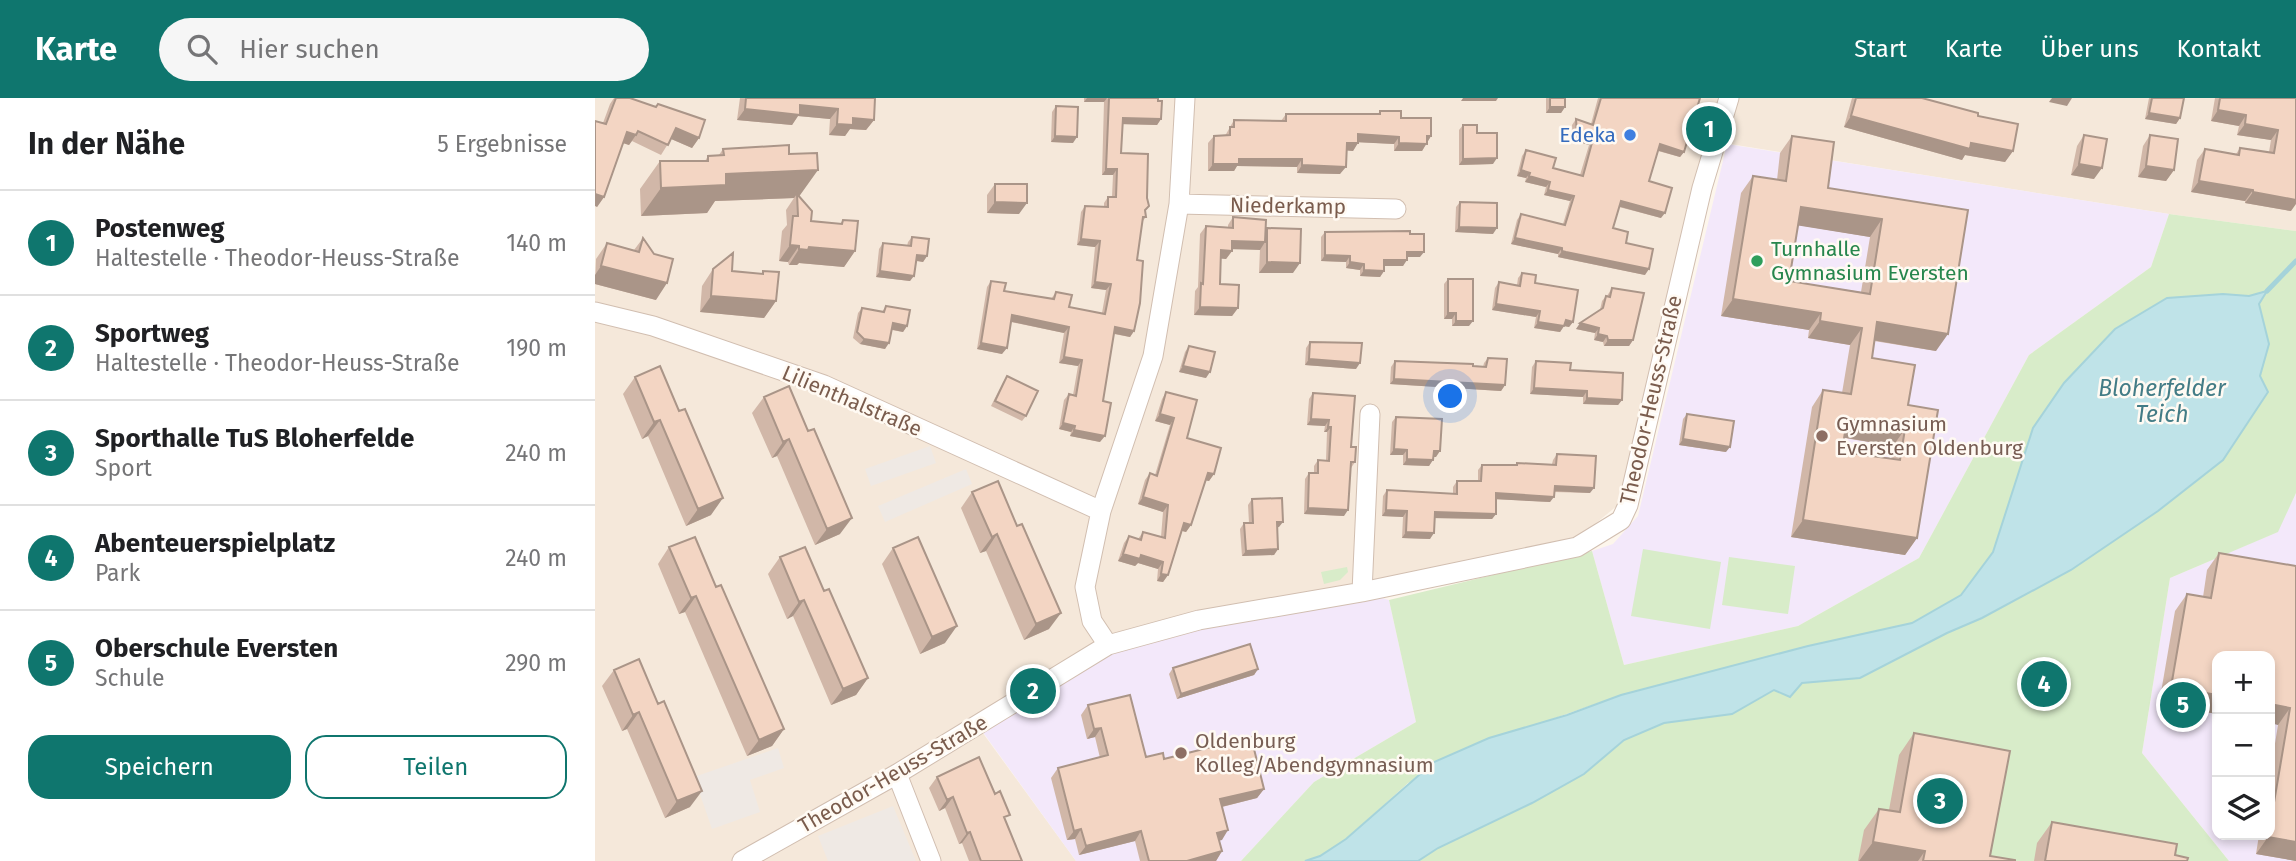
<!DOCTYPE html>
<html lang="de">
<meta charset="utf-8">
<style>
body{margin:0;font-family:"Fira Sans",sans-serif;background:#f6f6f6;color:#202124}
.controls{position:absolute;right:21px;bottom:21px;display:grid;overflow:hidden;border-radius:14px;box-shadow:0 4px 10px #0003}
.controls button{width:63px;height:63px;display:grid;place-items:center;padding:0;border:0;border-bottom:2px solid #e0e0e0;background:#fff;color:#202124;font:35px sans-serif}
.you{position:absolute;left:856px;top:299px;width:24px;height:24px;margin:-18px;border:5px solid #fff;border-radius:50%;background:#1a73e8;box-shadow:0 0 0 10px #1a73e833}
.badge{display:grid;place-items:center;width:46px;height:46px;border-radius:50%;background:#0f766e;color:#fff;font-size:23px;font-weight:700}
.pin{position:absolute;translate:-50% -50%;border:4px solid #fff;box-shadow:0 2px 7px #0006}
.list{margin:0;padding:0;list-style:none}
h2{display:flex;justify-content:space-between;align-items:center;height:91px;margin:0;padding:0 28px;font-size:30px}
h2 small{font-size:23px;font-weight:400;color:#757577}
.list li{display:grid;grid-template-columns:46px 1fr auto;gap:21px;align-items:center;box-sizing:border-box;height:105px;padding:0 28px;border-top:2px solid #e0e0e0}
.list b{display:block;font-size:26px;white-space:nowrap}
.list p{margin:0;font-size:23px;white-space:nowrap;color:#757577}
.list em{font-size:23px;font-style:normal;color:#757577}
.actions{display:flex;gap:14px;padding:21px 28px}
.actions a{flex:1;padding:16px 0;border:2px solid #0f766e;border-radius:21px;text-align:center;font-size:24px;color:#0f766e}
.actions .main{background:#0f766e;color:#fff}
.icon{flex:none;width:38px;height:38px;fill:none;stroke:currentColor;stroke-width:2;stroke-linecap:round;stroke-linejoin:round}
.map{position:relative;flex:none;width:1701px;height:763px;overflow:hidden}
header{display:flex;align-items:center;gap:42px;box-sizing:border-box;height:98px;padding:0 35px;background:#0f766e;color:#fff}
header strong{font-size:33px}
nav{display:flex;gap:38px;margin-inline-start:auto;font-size:24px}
.search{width:490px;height:63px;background:#f6f6f6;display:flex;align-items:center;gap:18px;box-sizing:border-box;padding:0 24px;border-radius:38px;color:#757577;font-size:26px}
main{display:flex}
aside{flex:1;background:#fff}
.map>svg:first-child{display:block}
.residential{fill:#f5e8da}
.industrial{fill:#efe9e4}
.education{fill:#f3e8fa;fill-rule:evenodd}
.green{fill:#d8ecc9}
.water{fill:#bfe3e8;stroke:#a5d3da;stroke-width:2}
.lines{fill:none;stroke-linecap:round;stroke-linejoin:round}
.stream{stroke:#a5d3da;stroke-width:5}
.minor-casing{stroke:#d1beb0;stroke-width:21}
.minor{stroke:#fff;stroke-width:19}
.wall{fill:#d1b7a8;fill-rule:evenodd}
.shaded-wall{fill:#aa9588}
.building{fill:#f3d5c3;stroke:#aa9588;stroke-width:2;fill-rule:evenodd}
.shop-dot{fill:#3f7fe0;stroke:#fffaf3;stroke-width:2.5}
.leisure-dot{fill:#2e9e5b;stroke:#fffaf3;stroke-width:2.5}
.education-dot{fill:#8d6e63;stroke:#fffaf3;stroke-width:2.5}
.labels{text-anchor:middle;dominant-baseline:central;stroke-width:5;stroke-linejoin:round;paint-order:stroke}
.shop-label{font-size:21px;fill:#366cbe;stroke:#fffaf3;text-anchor:end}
.street-label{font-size:21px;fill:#7a5c4d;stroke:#fffaf3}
.leisure-label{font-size:21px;fill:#27864d;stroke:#fffaf3;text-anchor:start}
.education-label{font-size:21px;fill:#785e54;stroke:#fffaf3;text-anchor:start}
.water-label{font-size:23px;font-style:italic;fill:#437c86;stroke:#fffaf3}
</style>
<header>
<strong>Karte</strong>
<div class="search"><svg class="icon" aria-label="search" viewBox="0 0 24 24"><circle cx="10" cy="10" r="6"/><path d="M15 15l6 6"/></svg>Hier suchen</div>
<nav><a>Start</a><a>Karte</a><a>Über uns</a><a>Kontakt</a></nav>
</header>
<main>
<aside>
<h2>In der Nähe<small>5 Ergebnisse</small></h2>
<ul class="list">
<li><span class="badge">1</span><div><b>Postenweg</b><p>Haltestelle · Theodor-Heuss-Straße</p></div><em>140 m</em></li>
<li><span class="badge">2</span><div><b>Sportweg</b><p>Haltestelle · Theodor-Heuss-Straße</p></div><em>190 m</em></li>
<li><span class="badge">3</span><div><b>Sporthalle TuS Bloherfelde</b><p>Sport</p></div><em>240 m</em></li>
<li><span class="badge">4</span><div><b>Abenteuerspielplatz</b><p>Park</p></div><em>240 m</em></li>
<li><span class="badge">5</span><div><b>Oberschule Eversten</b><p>Schule</p></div><em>290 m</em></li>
</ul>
<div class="actions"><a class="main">Speichern</a><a>Teilen</a></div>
</aside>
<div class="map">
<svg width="1701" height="763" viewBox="0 0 1701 763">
<rect width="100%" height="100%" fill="#fdf6ec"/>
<path class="residential" d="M0 0H1701V133L1574 116 1110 42 1023 407 983 440 767 494 382 627 481 763H0Z"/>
<path class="industrial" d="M335 348 341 365 276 388 270 371Z
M371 371 377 386 290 424 283 408Z
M183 650 189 670 155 682 165 714 117 731 99 679Z
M298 708 321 763H233L223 738Z"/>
<path class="education" d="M1132 46 1574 116 1556 169 1434 257 1324 460 1203 528 1029 567 997 453 1018 446 1043 418Z
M1701 395V763H1634L1547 655 1575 480 1682 434ZM1622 558H1675V737H1622Z
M767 494 794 502 821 624 719 684 646 763H481L382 626 513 547Z"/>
<path class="green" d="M1574 116 1701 133V395L1683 434 1575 480 1547 655 1634 763H823L843 750 937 705 989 676 1029 642 1069 625 1137 616 1179 592 1207 585 1265 580 1352 535 1387 520 1476 472 1563 413 1628 362 1665 278 1674 246 1664 206 1671 194 1654 198 1628 196 1438 330 1398 454 1366 497 1317 525 1213 548 1026 597 937 628 813 685 751 741 725 758 710 763H646L719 684 821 624 794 502 997 453 1029 567 1203 528 1324 460 1434 257 1556 169Z
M1048 451 1126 464 1115 531 1036 518Z
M1134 459 1200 468 1193 516 1127 507Z
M752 469 753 474 745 482 729 486 726 474Z"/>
<path class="water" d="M1672 193 1664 206 1674 246 1665 278 1673 294 1628 362 1563 413 1476 472 1387 520 1352 535 1265 580 1207 585 1195 599 1179 592 1137 616 1069 625 1029 642 989 676 937 705 843 750 823 763H710L725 758 751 741 839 664 894 640 972 617 1026 597 1213 548 1317 525 1366 497 1398 454 1438 330 1469 285 1520 231 1572 200 1628 196 1654 198Z"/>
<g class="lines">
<path class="stream" d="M1672 193 1701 163"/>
<g class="minor-casing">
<path id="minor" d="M584 106 801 111
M0 214 58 228 229 287 506 413
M767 494 775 316
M513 547 497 523 490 489 506 413 558 258 584 106 590 0
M302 676 336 763
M147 763 302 676 513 547 604 522 767 494 982 449 1026 422 1033 407 1107 90 1134 0"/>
</g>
<use href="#minor" class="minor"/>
</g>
<path class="wall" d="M19 0H35L104 40 97 50 76 41 66 57 37 43 34 47 28 45 9 99 2 109 8 25 15 6Z
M145 0H280L279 22 271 32 255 31 250 38 234 37 235 21 203 18 197 27 142 22Z
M489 0H563L566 21 562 27 527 26 526 55 552 100 554 108 550 114 551 119 547 124 542 162 539 233 535 239 519 236 508 303 505 344 475 338 476 334 464 331 469 302 474 296 478 297 483 268 464 265 469 235 416 224 407 256 382 251 392 189 396 183 409 193 456 201 461 194 474 209 507 215 511 192 496 190 500 149 482 147 486 114 490 108 509 109V105L513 99H517L518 77H507L509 4H489Z
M951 0H970V9L966 15H951Z
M1003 0H1105L1089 54 1085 59 1063 53 1054 83 1066 120 1024 109 1018 130 1031 145 1050 177 967 160 963 159V156L916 146 922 122 926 116 968 126 975 103 949 97 951 89 930 84 931 80 922 78 927 58 931 52 958 70 985 77 994 47 978 42 977 27 981 21 996 26Z
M1257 0H1327L1383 18 1418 53 1410 64 1370 57 1367 62 1249 29Z
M1554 0H1589L1585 20 1581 26 1550 21Z
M1620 0H1701L1696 113 1650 105V103L1596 94 1602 62 1610 51 1641 56 1645 50 1674 54 1676 42 1642 37 1644 28 1616 23Z
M461 8 478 45 456 44 457 14Z
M785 13 806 20 836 38 827 53H799V46L763 44 758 53 751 52 745 76 702 75V69L642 68 639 73H613V45L619 38H630L639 22 686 23 691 16H783Z
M868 27 882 35 898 66 864 67V32Z
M1489 37 1499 81 1476 77 1482 48Z
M1555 37 1579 72 1571 83 1543 79 1548 48Z
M1197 38 1233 90 1373 112 1341 253 1279 243 1277 260 1313 307 1322 440 1310 457 1196 439 1217 309 1228 292 1247 295 1255 247 1213 240 1214 232 1126 218 1146 95 1158 78 1182 82 1185 55ZM1203 127 1275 139 1266 194 1194 183ZM1249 340 1298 348 1296 360 1247 354Z
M128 51 194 56 204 99 216 123 245 126 248 122 260 153 249 169 204 165 202 167H194L193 164 184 163 187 133 192 127 191 112 199 100 120 103 112 115 46 118 45 91 65 63H110L113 58 124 57Z
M400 86 424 116 392 115V97Z
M865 104 898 136 860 134 861 109Z
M638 119 670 133 672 130 698 175H664L665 151H637V153L631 161 625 160V186L643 210 637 218 599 217 600 193 603 189 605 136 611 128 633 129V127Z
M730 134 815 136 825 159H812L808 168H789V173L785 179 765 178V172L751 170V164L726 163V139Z
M317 139 332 158 328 164 321 163 315 183 281 179 284 151 288 145 312 148 313 144Z
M48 140 61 202 0 186 1 161 12 145 39 152Z
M118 171 166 176 168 173 181 203 169 220 105 214 107 188Z
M927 175 940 185 978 224 974 229 969 228 965 234 939 230 941 219 897 212 900 190 904 184 922 187 923 180Z
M853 181 874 228H857V221H849V186Z
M1017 190 1038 242 1034 248H1009L1008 244 999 242 1000 235 981 231 1005 212 1007 203 1011 198H1012Z
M291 208 312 228 308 234 297 232 290 251 265 246 258 240 263 215 267 210 287 214Z
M715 244 761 271 710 267 711 250Z
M594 248 611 280 584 274 590 254Z
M893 260 910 287 906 293 795 286 796 269 800 263 888 269 889 265Z
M941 263 975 272 1027 302 1023 307 988 306V299L935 296 937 269Z
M412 278 431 318 427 323 396 308 408 284Z
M40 279 84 313 116 417 91 428 53 338 47 341 28 296Z
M194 288 245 436 220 447 182 358 177 360 157 315 169 299Z
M571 294 592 340 619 376 614 383 611 382 596 427 591 434 587 433 573 477 568 484 562 483 563 471 543 465 540 468 523 463 529 445 534 438 543 441 548 434 566 439 568 414 543 406 550 382 555 375 560 377 575 327 560 323 567 301Z
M718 295 756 349 760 364 756 370 749 418 709 416 710 381 714 375H719V368L723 362H731L732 334H729L730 328 712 327 714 301Z
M1092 316 1131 354 1084 347 1088 321Z
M801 319 841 359H839L834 368 808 367V357H795L797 324Z
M962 356 995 395 959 394 955 404 901 401V416L897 421 839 420 835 441 807 440 808 419 787 418 788 398 792 392 858 396V389L862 383H883V372L887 367H920L922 365 957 366 958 362Z
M377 394 422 428 454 531 429 542 391 453 385 455 366 410Z
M657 401 684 429H682L683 451 679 457 647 458 645 431 649 425H654L653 407Z
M74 449 121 489 189 631 177 648 152 658 90 514 84 516 63 466Z
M298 450 350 545 325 556 287 466Z
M1624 455 1701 468V763L1661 756 1664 737H1675V676L1683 627 1622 558V616L1564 606 1580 513 1592 496 1608 499 1612 472Z
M185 459 273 580 261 597 236 607 198 518 192 521 173 476Z
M578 570 663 571 659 577 582 601 574 576Z
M19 572 63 606 95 709 70 720 32 631 27 633 7 588Z
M493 607 551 659 569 661 669 691 662 700 627 709V742H624L627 753 621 763H545L540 743 484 757 480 741 472 742 456 680 463 670 505 660 500 639 492 641 486 617Z
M1319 635 1395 758 1420 763H1263L1269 732 1284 711 1294 712 1304 657Z
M342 679 410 723 427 763H374L367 745 364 746 350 710 344 713 334 690Z
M1457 724 1580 757 1592 763H1439L1442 745Z"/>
<path class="shaded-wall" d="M492 0H512L509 4H489Z
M868 0H903L901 3H866Z
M1457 0H1477L1472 8 1454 4Z
M205 7 243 11 235 21 203 18 197 27 142 22 150 11Z
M955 9H970L966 15H951Z
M1623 12 1651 17 1644 28 1616 23Z
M1554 15 1585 20 1581 26 1550 21Z
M1256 18 1418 53 1410 64 1370 57 1367 62 1249 29Z
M258 20 279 22 271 32 255 31 250 38 234 37 242 26Z
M528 20 566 21 562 27 523 26Z
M1650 26 1683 32 1676 42 1642 37Z
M81 30 104 40 97 50 74 40Z
M32 34 41 37 34 47 25 44Z
M763 36 804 39 799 46 758 44Z
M982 36 998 41 994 47 978 42Z
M460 38 482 39 478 45 456 44Z
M832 38H836L827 53H799L804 45Z
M752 45H763L758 53 746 52Z
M1065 46 1089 54 1085 59 1061 52Z
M902 60 898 66 864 67 868 61Z
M644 61H707L702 69 642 68 639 73H613L618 66Z
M1484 66 1507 70 1499 81 1476 77Z
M707 67 751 69 745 76 702 75Z
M1551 68 1579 72 1571 83 1543 79Z
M511 71H522L518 77H507Z
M223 72 203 100 202 96 199 100 120 103 112 115 46 118 66 90 131 76Z
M926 72 935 75 931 80 922 78Z
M934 78 955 84 951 89 930 84Z
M1604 83 1658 92 1650 103 1596 94Z
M953 92 979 98 975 103 949 97Z
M1658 94 1701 102V106L1696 113 1650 105Z
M0 96 9 99 2 109 0 108Z
M1026 103 1070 115 1066 120 1022 108Z
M400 104 432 105 424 116 392 115Z
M1206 109 1287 121 1275 139 1194 126Z
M864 129 902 130 898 136 860 134Z
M920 140 967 150 963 156 916 146Z
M486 141 505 143 500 149 482 147Z
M637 143 670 144 665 152 632 151Z
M195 147 204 148 193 164 184 163Z
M214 149 260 153 249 169 204 165 202 167H194L204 151Z
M626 152 637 153 631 161 620 160Z
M967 153 1054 171 1050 177 963 159Z
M812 154H829L825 159H808Z
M322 157 332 158 328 164 318 162Z
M730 157 755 158 751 164 726 163Z
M789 162H812L808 168H785Z
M672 164 705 165 698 175H664Z
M755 164 769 166 765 172 751 170Z
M6 168 72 185 61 202 0 186V177Z
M769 172 789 173 785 179 765 178Z
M285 173 319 178 315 183 281 179Z
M500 184 516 186 511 192 496 190Z
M116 198 181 203 169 220 105 214Z
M1138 201 1226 215 1214 232 1126 218Z
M901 206 945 213 941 219 897 212Z
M605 209 643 210 637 218 599 217Z
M853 215H861L857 221H849Z
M417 217 474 229 469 235 413 223Z
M971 222 978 224 974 229 969 228 965 234 939 230 943 224Z
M861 223H878L874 228H857Z
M1225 223 1267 230 1255 247 1213 240Z
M1282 224 1353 236 1341 253 1271 241Z
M298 225 312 228 308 234 294 231Z
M985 225 1004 230 1000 235 981 231Z
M520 229 539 233 535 239 516 235Z
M1003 236 1012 238 1008 244 999 242Z
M269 241 294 245 290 251 265 246Z
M1013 242H1038L1034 248H1009Z
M386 245 412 250 407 256 382 251Z
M469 259 487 262 483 268 464 265Z
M714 261 765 265 761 271 710 267Z
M588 268 615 274 611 280 584 274Z
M799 281 910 287 906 293 795 286Z
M939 290 992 293 988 299 935 296Z
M992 300 1027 302 1023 307 988 306Z
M565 316 579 320 575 327 560 323Z
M716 321 734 322 730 328 712 327Z
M1252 321 1310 331 1298 348 1240 338Z
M65 322 53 338 47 341 59 324Z
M468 325 480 328 476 334 464 331Z
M733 329H736L732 334H729Z
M479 332 510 338 505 344 475 338Z
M194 341 182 358 177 360 188 344Z
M1088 341 1135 349 1131 354 1084 347Z
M799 351 812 352 808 357H795Z
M839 353H845L841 359H835Z
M812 361 838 362 834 368 808 367Z
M613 375 619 376 614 383 608 382Z
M960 388 999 390 995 395 956 393Z
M901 395 959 399 955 404 897 401Z
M548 399 573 407 568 414 543 406Z
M128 400 116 417 91 428 103 411Z
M713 410 753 412 749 418 709 416Z
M791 412 812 413 808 419 787 418Z
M840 414 901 416 897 421 836 420Z
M257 420 245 436 220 447 232 431Z
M1208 422 1322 440 1310 457 1196 439Z
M682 424H688L684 429 678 430Z
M589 425 596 427 591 434 584 432Z
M811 434 839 435 835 441 807 440Z
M402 436 391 453 385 455 397 439Z
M683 451 679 457 647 458 651 453Z
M528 456 546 457 568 464 563 471 543 465 540 468 523 463Z
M566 476 573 477 568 484 562 483Z
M101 498 90 514 84 516 96 500Z
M209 502 198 518 192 521 204 504Z
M466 515 454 531 429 542 441 526Z
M362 528 350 545 325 556 337 539Z
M663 571 659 577 582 601 586 596Z
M273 580 261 597 236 607 248 591Z
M1576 589 1622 597V616L1564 606Z
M1675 606 1695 610 1683 627 1675 625Z
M44 614 32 631 27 633 38 617Z
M506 630 500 639 492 641 499 631Z
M189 631 177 648 152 658 164 642Z
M669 691 662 700 618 711 625 701Z
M107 693 95 709 70 720 82 703Z
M358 699 350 710 344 713 352 702Z
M486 731 480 741 472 742 479 733Z
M633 732 627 742 616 745 622 735Z
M546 733 540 743 484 757 491 748Z
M375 734 367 745 364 746 372 735Z
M1673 739 1701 744V763L1661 756Z
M1278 744 1330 753 1323 763H1264Z
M627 753 621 763H592Z"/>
<path class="building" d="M21 0H35L61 9 63 6 110 22 104 40 81 30 73 47 43 33 41 37 32 34 9 99 0 96V23L11 26Z
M151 0H280L279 22 258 20V27L242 26 243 11 205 7V17L150 11Z
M514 0H563V3H567L566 21 528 20 526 55 553 56 552 100 554 108 550 112 551 119H548L542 162 548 163 545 205 539 233 520 229 508 303 516 305 510 338 479 332 480 328 468 325 474 296 481 298 487 262 469 259 474 229 417 217 412 250 386 245 396 183 411 185 409 193 459 201 461 194 477 197 474 209 510 216 516 186 500 184 505 143 486 141 490 108 513 109V99H521L522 71H511Z
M955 0H970V9H955Z
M1006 0H1105L1089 54 1065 46 1054 83 1077 90 1070 115 1026 103 1018 130 1033 134 1031 145 1058 151 1054 171 971 154 967 153V150L920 140 926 116 970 127 979 98 953 92 955 84 934 78 935 75 926 72 931 52 961 60 958 70 988 78 998 41 982 36 981 21 998 27Z
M1261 0H1327L1383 15V18L1423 26 1418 53 1376 45 1375 51 1256 18Z
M1557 0H1589L1585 20 1554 15Z
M1625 0H1701V102L1658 94V92L1604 83 1610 51 1644 57 1645 50 1679 55 1683 32 1650 26 1651 17 1623 12Z
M461 8 483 9 482 39 460 38Z
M785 13H806V20H836V38H832V46L804 45V39L763 36V45H752L751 69 707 67V61H644V66H618L619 38 635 37V29H639V22L691 23V16H785Z
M868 27H882V35H902V60L868 61Z
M1489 37 1512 41 1507 70 1484 66Z
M1555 37 1583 41 1579 72 1551 68Z
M1197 38 1239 44 1233 90 1373 112 1353 236 1282 224 1277 260 1320 267 1313 307 1343 312 1322 440 1208 422 1228 292 1256 296 1267 230 1225 223 1226 215 1138 201 1158 78 1191 83ZM1206 109 1287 121 1275 196 1194 183ZM1252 321 1310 331 1305 362 1247 354Z
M194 47V56L222 55 223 72 131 76V87L66 90 65 63H113V58L129 57 128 51Z
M400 86H432V105L400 104Z
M202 96 217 113 216 123 247 126 248 122 263 123 260 153 214 149 213 152 204 151V148L195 147 198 118H203Z
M865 104 902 105V130L864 129Z
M638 119 671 122 670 144 637 143V153L626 152 625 186 644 187 643 210 605 209 606 185 608 186 611 128 638 130Z
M672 130 706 131 705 165 672 164Z
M815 133V136H829V154H812V162H789V173L769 172V166L755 164V158L730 157V134Z
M317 139 334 141 332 158 322 157 319 178 285 173 288 145 316 148Z
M48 140 59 156 78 161 72 185 6 168 12 145 44 154Z
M138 155 137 173 168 176V173L184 174 181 203 116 198 118 171Z
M927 175 941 177 940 185 983 192 978 224 971 222 969 228 943 224 945 213 901 206 904 184 925 188Z
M853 181H878V223H861V215H853Z
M1017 190 1049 195 1038 242H1013L1012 238 1003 236 1004 230 985 225 1008 210 1011 198 1015 199Z
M291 208 315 212 312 228 298 225 294 245 269 241 262 234 267 210 289 214Z
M715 244 767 245 765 265 714 261Z
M594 248 620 254 615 274 588 268Z
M893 260 912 261 910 287 799 281 800 263 878 266V268L891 269Z
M941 263 976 265 975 272 1028 275 1027 302 992 300V293L939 290Z
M65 268 84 313 90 311 128 400 103 411 65 322 59 324 40 279Z
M412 278 443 293 431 318 400 303Z
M194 288 213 333 219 331 257 420 232 431 194 341 188 344 169 299Z
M571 294 602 302 592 340 626 350 619 376 613 375 596 427 589 425 573 477 566 476 568 464 546 457 545 461 528 456 534 438 546 442 548 434 570 440 573 407 548 399 555 375 562 378 579 320 565 316Z
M718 295 760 298 756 349H761L760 364H756L753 412 713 410 714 375H723V362L734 363 736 329H733L734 322 716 321Z
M1092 316 1139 323 1135 349 1088 341Z
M801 319 847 321 845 353H839L838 362 812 361V352L799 351Z
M962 356 1001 358 999 390 960 388 959 399 901 395V416L840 414 839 435 811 434 812 413 791 412 792 392 862 396V383H886L887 367H922V365L961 367Z
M403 383 422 428 427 426 466 515 441 526 402 436 397 439 377 394Z
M687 400 688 424H682L683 451 651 453 649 425H658L657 401Z
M100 439 121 489 126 487 189 631 164 642 101 498 96 500 74 449Z
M323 439 362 528 337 539 298 450Z
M210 449 229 493 234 491 273 580 248 591 209 502 204 504 185 459Z
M1624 455 1701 468V744L1673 739V737H1675V728L1695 610 1675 606V558H1622V597L1576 589 1592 496 1616 500Z
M655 546 663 571 586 596 578 570Z
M44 561 63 606 69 603 107 693 82 703 44 614 38 617 19 572Z
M535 597 551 659 568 655 569 661 656 639 669 691 625 701 633 732 622 735 627 753 592 763H554L546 733 491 748 486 731 479 733 463 670 513 657 506 630 499 631 493 607Z
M1319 635 1415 653 1395 758 1420 762V763H1328L1330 753 1278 744 1284 711 1305 714Z
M384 659 400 696 405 693 415 717 409 719 427 763H386L375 734 372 735 358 699 352 702 342 679Z
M1457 724 1582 746 1580 757 1593 760 1592 763H1450Z"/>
<circle class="shop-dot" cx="1035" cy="37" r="7"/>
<circle class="leisure-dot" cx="1162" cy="163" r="7"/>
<g class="education-dot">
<circle cx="1227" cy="338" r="7"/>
<circle cx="586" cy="655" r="7"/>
</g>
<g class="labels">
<g class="shop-label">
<text x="1021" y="37">Edeka</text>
</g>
<g class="street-label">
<text transform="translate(693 108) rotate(1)">Niederkamp</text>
<text transform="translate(1056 302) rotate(-77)">Theodor-Heuss-Straße</text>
<text transform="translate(257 303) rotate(23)">Lilienthalstraße</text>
<text transform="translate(298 676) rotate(-30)">Theodor-Heuss-Straße</text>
</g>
<g class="leisure-label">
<text x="1176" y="151">Turnhalle<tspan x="1176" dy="24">Gymnasium Eversten</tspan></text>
</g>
<g class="education-label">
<text x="1241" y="326">Gymnasium<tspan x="1241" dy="24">Eversten Oldenburg</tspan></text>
<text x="600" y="643">Oldenburg<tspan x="600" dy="24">Kolleg/Abendgymnasium</tspan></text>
</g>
<g class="water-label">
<text x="1567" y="290">Bloherfelder<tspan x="1567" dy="26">Teich</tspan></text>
</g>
</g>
</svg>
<div class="controls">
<button>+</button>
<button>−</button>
<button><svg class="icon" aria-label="layers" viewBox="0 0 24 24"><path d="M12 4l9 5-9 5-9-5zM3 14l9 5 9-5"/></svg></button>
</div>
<div class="you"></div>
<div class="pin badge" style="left:1114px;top:31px">1</div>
<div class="pin badge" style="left:438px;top:593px">2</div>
<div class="pin badge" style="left:1345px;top:703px">3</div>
<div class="pin badge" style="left:1449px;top:586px">4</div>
<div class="pin badge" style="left:1588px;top:607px">5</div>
</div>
</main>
